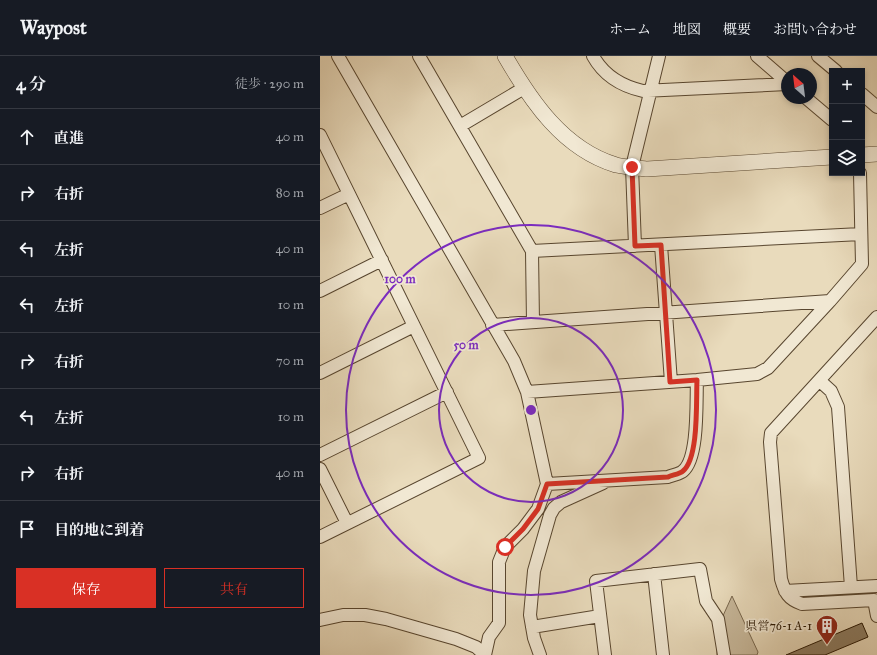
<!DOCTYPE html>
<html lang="ja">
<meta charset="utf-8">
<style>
body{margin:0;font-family:"IM FELL Great Primer","Noto Serif JP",serif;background:#242831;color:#f1f3f6}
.controls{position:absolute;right:12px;top:12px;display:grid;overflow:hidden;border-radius:0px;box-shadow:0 2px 6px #0003}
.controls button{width:36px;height:36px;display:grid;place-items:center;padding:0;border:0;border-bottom:1px solid #363941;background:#171b24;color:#f1f3f6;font:20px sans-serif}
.compass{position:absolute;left:461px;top:12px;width:36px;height:36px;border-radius:50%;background:#171b24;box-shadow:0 2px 6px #0003;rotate:332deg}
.stop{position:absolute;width:12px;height:12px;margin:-9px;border:3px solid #d93025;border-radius:50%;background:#fff}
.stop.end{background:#d93025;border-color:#fff;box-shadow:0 1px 4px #0008}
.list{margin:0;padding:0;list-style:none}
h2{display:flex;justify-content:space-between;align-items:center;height:52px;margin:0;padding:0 16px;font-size:17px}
h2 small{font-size:13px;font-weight:400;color:#9ea1a6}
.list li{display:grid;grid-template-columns:26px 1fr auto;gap:12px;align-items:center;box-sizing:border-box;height:56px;padding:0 16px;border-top:1px solid #363941}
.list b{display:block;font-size:15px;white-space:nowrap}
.list em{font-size:13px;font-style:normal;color:#9ea1a6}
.actions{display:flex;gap:8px;padding:12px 16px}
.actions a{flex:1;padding:9px 0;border:1px solid #d93025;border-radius:0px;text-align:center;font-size:14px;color:#d93025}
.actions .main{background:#d93025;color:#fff}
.icon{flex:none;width:22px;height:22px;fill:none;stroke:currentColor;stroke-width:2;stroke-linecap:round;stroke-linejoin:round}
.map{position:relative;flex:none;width:557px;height:599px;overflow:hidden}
header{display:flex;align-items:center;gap:24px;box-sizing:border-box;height:56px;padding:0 20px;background:#171b24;border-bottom:1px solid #363941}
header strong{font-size:19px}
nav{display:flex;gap:22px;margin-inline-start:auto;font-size:14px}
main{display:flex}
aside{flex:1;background:#171b24}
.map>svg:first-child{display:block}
.green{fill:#c8b99c;stroke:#78674e}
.building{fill:#8c7c62;stroke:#271500}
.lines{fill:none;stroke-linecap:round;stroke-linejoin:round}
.minor-casing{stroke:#58462f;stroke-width:14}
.tertiary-casing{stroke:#58462f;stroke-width:16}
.minor{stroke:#f1e8d3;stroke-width:12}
.tertiary{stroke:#f1e8d3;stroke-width:15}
.route{stroke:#d93025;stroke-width:5}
.ring{fill:none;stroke:#7b2cbf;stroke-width:2}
.labels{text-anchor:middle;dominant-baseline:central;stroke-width:3.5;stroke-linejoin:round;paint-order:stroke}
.poi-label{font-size:12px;fill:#271500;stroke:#f1e8d3;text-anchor:end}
.centre{fill:#7b2cbf;stroke:#f1e8d3;stroke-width:2}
.ring-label{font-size:12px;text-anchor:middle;font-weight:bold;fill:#7b2cbf;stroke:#f1e8d3;stroke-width:3.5;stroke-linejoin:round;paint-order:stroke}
</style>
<header>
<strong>Waypost</strong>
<nav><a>ホーム</a><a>地図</a><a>概要</a><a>お問い合わせ</a></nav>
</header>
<main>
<aside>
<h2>4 分<small>徒歩 · 290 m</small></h2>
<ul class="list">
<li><svg class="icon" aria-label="ahead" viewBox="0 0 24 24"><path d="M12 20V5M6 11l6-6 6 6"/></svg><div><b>直進</b></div><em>40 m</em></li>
<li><svg class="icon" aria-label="right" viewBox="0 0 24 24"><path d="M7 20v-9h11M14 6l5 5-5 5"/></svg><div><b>右折</b></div><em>80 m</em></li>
<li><svg class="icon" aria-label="left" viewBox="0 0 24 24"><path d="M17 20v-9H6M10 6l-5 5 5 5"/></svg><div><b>左折</b></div><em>40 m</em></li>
<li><svg class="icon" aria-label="left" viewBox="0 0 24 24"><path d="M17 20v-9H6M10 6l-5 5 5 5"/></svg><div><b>左折</b></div><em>10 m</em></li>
<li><svg class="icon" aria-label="right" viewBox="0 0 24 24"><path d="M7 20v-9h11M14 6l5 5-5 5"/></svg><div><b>右折</b></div><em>70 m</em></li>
<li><svg class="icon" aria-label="left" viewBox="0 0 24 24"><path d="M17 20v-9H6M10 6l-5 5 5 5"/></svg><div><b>左折</b></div><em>10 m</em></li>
<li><svg class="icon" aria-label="right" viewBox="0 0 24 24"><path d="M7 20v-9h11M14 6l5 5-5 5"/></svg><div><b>右折</b></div><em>40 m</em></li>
<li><svg class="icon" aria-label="arrive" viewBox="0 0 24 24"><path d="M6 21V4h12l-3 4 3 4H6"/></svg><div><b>目的地に到着</b></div></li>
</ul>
<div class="actions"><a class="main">保存</a><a>共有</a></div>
</aside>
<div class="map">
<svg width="557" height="599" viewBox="0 0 557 599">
<rect width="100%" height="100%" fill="#e9dbbc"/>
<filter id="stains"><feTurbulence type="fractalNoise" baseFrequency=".005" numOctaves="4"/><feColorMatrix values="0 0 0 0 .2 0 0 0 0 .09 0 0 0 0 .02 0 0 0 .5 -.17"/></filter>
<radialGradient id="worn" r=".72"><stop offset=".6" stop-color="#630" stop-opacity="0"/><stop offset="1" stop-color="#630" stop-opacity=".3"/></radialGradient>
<path class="green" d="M412 540 438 596 437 599H397V573Z"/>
<path class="building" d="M542 567 548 581 505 599H466Z"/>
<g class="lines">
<g class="minor-casing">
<path id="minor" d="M18 0 194 305 207 336 227 428 348 421C352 419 360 418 363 415 379 402 376 345 377 324
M99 0 212 195 541 178
M273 0C284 20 301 30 323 35L467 28
M437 0 467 26
M498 0 516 15
M542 38 557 51
M486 42 512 64
M140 70 204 32
M0 79 159 402 0 481
M0 152 29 138
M341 189 351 326
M315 190 312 111 339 0
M212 195 213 266
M0 235 62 204
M557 261 451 377 450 386 461 523C465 537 468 543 482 548L554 544 557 560
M172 269 510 245
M0 317 94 270
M500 325 511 335 518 351 531 531
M207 336 377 324 437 318 448 312 510 245 542 208 540 117
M0 399 127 336
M0 413 27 467
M334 518 343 599
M465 535 557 530
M0 564 23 559H45L66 563 136 583 156 591 165 599
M212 571 280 560
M165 599 169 581 179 567V506L185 491 203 473 218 453 227 428
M220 599 214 582 210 559 214 515 230 459 234 452 241 446 283 427
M285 599 276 525 380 513 386 545 398 563 404 599"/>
</g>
<g class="tertiary-casing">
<path id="tertiary" d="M185 0C211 45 243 93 296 109 306 111 317 112 327 113L512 101
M542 99 557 98"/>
</g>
<use href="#minor" class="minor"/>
<use href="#tertiary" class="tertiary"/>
</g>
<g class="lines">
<path class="route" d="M185 491 203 473 218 453 227 428 348 421C352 419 360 418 363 415 379 402 376 345 377 324L350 326 341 189 315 190 312 111"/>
</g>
<g class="ring">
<circle cx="211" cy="354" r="92"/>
<circle cx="211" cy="354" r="185"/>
</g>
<defs>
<g id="building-pin" transform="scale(1.15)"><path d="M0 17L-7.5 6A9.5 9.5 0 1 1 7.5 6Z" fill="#8f2418" stroke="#f1e8d3"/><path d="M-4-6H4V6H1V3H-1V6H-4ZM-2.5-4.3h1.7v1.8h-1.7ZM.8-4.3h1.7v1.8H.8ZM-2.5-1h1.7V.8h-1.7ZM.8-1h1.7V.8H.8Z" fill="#fff"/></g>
</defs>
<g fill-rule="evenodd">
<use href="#building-pin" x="507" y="570"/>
</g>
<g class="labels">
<g class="poi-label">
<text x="492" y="570">県営76-1 A-1</text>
</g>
</g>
<circle cx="211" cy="354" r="6" class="centre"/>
<g class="ring-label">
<text x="80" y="227">100 m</text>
<text x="146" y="293">50 m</text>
</g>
<rect width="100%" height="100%" filter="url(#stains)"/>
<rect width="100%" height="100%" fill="url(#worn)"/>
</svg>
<div class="controls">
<button>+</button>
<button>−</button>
<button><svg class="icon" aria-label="layers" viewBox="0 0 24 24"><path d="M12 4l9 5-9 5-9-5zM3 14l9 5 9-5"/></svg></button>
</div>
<svg class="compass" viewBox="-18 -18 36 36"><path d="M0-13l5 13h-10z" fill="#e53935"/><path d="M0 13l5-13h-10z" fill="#9ea1a6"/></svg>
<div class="stop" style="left:185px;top:491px"></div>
<div class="stop end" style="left:312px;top:111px"></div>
</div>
</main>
